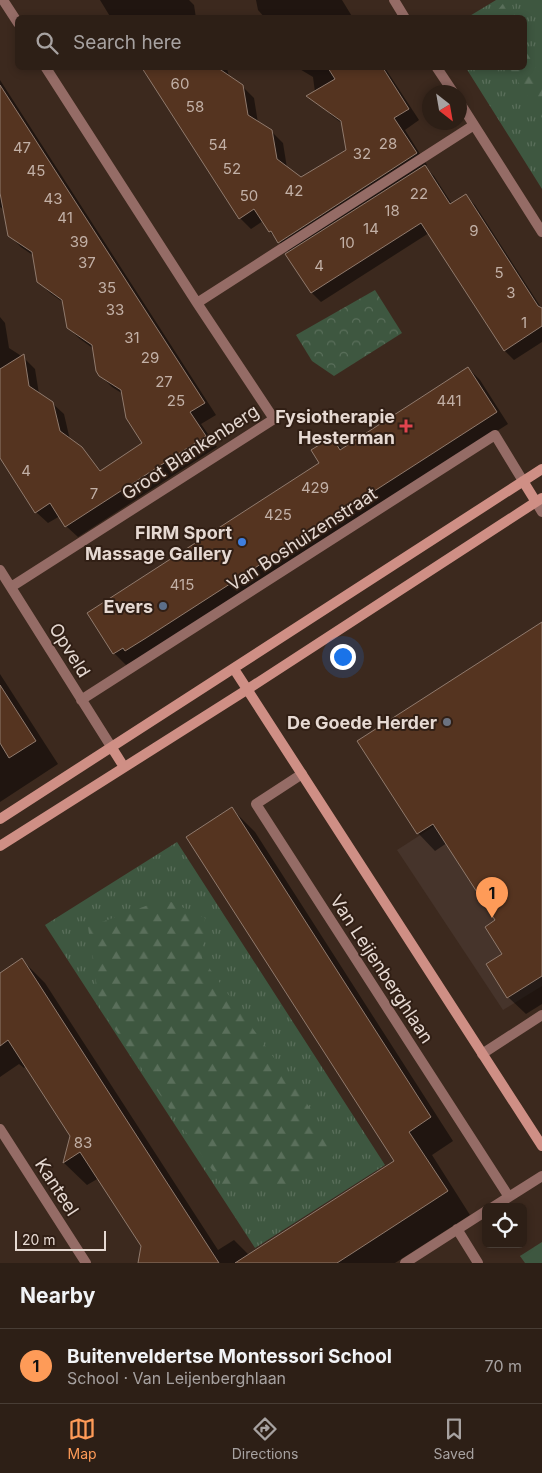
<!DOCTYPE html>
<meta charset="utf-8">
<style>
body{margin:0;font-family:Inter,sans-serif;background:#392c23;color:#f1f3f6}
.controls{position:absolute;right:15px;bottom:15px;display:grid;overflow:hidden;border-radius:8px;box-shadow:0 2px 8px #0003}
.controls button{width:45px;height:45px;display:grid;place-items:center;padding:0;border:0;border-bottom:1px solid #483d35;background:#2d1f16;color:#f1f3f6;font:25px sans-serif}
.compass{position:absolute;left:422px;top:85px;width:45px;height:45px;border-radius:50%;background:#2d1f16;box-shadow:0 2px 8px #0003;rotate:149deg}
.scale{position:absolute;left:15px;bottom:12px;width:91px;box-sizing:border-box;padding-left:5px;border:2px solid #e6d9d2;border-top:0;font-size:14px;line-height:18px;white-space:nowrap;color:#e6d9d2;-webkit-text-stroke:4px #311f15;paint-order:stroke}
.you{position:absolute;left:342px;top:656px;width:18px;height:18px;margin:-12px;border:4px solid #fff;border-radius:50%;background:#1a73e8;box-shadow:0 0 0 8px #1a73e833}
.badge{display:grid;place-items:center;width:32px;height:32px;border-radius:50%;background:#fe9b58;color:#111;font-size:16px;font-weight:700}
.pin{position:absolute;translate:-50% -41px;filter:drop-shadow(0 1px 2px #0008)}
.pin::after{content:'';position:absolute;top:26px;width:18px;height:15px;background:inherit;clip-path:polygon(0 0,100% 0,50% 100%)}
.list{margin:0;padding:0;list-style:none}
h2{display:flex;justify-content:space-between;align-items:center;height:65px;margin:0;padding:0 20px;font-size:21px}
h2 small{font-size:16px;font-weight:400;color:#a7a2a1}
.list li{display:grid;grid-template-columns:32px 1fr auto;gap:15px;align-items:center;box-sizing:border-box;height:75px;padding:0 20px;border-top:1px solid #483d35}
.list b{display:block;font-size:19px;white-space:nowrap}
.list p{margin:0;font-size:16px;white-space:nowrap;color:#a7a2a1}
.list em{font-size:16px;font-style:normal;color:#a7a2a1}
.icon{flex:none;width:28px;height:28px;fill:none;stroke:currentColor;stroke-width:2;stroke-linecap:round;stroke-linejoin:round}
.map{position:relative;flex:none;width:542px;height:1263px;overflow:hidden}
.search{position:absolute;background:#2d1f16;box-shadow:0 2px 8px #0003;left:15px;right:15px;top:15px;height:55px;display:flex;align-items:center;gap:12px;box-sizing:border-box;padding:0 18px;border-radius:8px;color:#a7a2a1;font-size:19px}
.sheet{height:140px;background:#2d1f16}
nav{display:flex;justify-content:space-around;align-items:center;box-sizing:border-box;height:70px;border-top:1px solid #483d35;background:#2d1f16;font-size:14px;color:#a7a2a1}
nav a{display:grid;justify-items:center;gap:2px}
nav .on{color:#fe9b58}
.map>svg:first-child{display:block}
.education{fill:#46342b}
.grass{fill:url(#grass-tufts)}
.forest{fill:url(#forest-firs)}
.park{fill:url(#park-crowns)}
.shadow{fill:#0007}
.building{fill:#553420;stroke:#907a6d}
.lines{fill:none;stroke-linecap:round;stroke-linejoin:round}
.street{stroke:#956c66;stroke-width:10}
.secondary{stroke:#cf8f85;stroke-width:10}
.health-dot{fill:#e0444e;stroke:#311f15;stroke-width:2}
.shop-dot{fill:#3f7fe0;stroke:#311f15;stroke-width:2}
.service-dot{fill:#5c6f8a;stroke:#311f15;stroke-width:2}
.worship-dot{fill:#6b7280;stroke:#311f15;stroke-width:2}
.labels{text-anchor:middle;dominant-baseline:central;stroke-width:4;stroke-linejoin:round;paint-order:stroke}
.number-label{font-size:15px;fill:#c2b0a6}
.poi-label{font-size:18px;font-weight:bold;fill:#e6d9d2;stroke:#311f15;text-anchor:end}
.street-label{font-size:18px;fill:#e6d9d2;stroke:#311f15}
</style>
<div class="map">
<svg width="542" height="1263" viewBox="0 0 542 1263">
<defs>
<pattern id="grass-tufts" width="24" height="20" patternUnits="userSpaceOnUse" patternTransform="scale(1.25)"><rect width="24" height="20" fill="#3e5740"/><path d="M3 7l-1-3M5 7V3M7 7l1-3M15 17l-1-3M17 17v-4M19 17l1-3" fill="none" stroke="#5a6f5b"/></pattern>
<pattern id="forest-firs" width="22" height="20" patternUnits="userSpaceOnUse" patternTransform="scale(1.25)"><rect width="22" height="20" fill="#3e5740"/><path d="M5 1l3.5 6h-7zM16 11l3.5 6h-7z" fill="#5a6f5b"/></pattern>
<pattern id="park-crowns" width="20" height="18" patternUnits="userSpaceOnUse" patternTransform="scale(1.25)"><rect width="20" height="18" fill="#3e5740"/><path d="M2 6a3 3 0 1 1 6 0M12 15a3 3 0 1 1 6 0" fill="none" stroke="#5a6f5b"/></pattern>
</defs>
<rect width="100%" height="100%" fill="#3c291e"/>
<path class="education" d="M542 757V986L503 1010 397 850Z"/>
<path class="grass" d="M496 0H542V189L466 68H524V18L468 17Z
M177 842 385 1165 255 1248 45 925Z
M542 1242V1263H525L520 1256Z"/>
<path class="forest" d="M506 0H511L515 17H492Z
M525 50 542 78V118L509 68H524Z
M165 899 205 918 202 958 310 1108 334 1156 286 1184 226 1190 100 1008 88 927Z"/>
<path class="park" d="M375 290 402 333 334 376 312 361 296 335Z"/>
<path class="shadow" d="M100 0H189L194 5 196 18H111Z
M256 0H342L353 18H265L258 10Z
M143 68H227L229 77 242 86 254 98 258 123 271 131 283 143 287 168 301 178 347 151 343 124 332 116 316 100 313 77 298 68H385L419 120 405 130 427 165 425 167 434 176 452 204 466 196 475 205 542 309V342L514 360 504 350 429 233 321 302 312 293 290 253 270 232 263 221 251 229 240 218Z
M0 80 216 415 201 424 217 447 78 537 66 526 60 516 48 523 36 512 0 456V317L5 323 9 348 23 357 35 369 39 394 52 403 64 414 70 440 81 448 101 471 143 444 123 394 112 387 100 375 94 349 80 339 68 328 64 303 50 293 38 281 34 256 21 247 9 235 5 211 0 207Z
M468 368 480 380 508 424 138 662 135 660 126 665 114 653 320 463 332 439 343 450Z
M542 625V1004L526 1014 508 997 504 954 496 921 447 843 435 851 418 833Z
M0 674 58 764 0 802Z
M232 809 255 832 453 1141 432 1155 470 1215 395 1263H140L142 1245 99 1178 87 1185 64 1163 71 1136 27 1066 24 1068 19 1064 0 1077V974L22 960 45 983 218 1250 234 1240 249 1255 396 1161Z"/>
<path class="building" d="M142 68H218L243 85 248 115 272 130 277 159 301 177 346 150 341 121 306 96 335 79 328 68H383L409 109 394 118 417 153 278 243 271 231 269 232 254 209 239 219Z
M0 85 205 403 190 412 206 436 65 527 50 503 35 513 0 458V369L24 354 29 386 53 402 60 431 82 447 100 471 142 443 126 418 121 390 99 376 96 371 92 345 67 328 62 300 37 282 32 252 8 236 0 193Z
M425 165 450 204 466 194 538 306 542 308V326L504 351 421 223 311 293 285 254Z
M468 367 497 412 146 638 125 651 123 648 113 654 87 613 319 463 311 450 332 437 340 450Z
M542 622V976L507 998 486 964 502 954 485 927 495 920 433 824 417 834 357 741Z
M0 685 36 741 9 758 0 743Z
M232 807 431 1117 409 1132 448 1191 337 1263H235L394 1161 186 837Z
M22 958 162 1175 219 1263H138L141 1246 80 1152 63 1163 70 1136 8 1040 0 1046V973Z"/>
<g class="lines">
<path class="street" d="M3 0 18 23
M394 0 405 18
M437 68 453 92
M460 103 542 232
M197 303 474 125
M536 502 542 512
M0 570 112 748
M11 587 274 419 197 303 46 68
M81 700 495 435 523 481
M302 774 256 804 509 1197
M482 1054 542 1015
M0 1129 86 1263
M493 1207 542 1176
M457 1229 478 1263
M405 1263 486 1211"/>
<path class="secondary" d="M523 481 536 502
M234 669 542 1146
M112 748 124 767
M0 819 542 469
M0 846 248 689 542 498"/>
</g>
<path class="health-dot" d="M403.5 418.5h5v5h5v5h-5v5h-5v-5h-5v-5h5z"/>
<circle class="shop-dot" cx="242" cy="542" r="5"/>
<circle class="service-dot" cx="163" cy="606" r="5"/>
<circle class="worship-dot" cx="447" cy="722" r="5"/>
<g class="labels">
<g class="number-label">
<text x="180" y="83">60</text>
<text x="195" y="106">58</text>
<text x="388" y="143">28</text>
<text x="218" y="144">54</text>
<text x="22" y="147">47</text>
<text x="362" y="153">32</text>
<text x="232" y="168">52</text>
<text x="36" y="170">45</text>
<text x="294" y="190">42</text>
<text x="419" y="193">22</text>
<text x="249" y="195">50</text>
<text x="53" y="198">43</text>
<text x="392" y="210">18</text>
<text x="65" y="217">41</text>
<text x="371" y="228">14</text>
<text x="474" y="230">9</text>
<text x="79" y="241">39</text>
<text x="347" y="242">10</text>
<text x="87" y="262">37</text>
<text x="319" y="265">4</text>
<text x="499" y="272">5</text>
<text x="107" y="287">35</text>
<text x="511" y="292">3</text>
<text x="115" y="309">33</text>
<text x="524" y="322">1</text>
<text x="132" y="337">31</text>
<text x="150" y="357">29</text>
<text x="164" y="381">27</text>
<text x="176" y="400">25</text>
<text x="449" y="400">441</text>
<text x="26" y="470">4</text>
<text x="315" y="487">429</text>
<text x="94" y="493">7</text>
<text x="278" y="514">425</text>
<text x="182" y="584">415</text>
<text x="83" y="1142">83</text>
</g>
<g class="poi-label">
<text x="395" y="416">Fysiotherapie<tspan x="395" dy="21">Hesterman</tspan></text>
<text x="232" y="532">FIRM Sport<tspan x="232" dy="21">Massage Gallery</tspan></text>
<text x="153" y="606">Evers</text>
<text x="437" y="722">De Goede Herder</text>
</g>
<g class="street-label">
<text transform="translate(190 452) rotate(-33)">Groot Blankenberg</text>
<text transform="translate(302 539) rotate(-33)">Van Boshuizenstraat</text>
<text transform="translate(70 650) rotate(58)">Opveld</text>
<text transform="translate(382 969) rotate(57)">Van Leijenberghlaan</text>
<text transform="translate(57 1187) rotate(57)">Kanteel</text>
</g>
</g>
</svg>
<div class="controls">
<button><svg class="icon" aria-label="locate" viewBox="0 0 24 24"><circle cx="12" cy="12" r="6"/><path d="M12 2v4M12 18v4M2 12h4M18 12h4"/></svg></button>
</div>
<svg class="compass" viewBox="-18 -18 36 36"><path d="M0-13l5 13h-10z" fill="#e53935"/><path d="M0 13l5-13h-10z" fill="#a7a2a1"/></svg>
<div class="scale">20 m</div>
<div class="you"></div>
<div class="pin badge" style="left:492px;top:918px">1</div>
<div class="search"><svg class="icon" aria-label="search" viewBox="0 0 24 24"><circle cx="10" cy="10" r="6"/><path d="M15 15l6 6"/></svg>Search here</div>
</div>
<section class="sheet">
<h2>Nearby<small></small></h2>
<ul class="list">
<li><span class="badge">1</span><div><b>Buitenveldertse Montessori School</b><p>School · Van Leijenberghlaan</p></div><em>70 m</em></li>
</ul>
</section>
<nav>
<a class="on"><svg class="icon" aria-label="map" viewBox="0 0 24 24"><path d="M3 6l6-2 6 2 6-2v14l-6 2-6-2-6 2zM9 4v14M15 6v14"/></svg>Map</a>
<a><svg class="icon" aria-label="directions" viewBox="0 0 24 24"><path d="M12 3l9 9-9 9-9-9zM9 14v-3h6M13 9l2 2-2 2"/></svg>Directions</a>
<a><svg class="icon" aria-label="saved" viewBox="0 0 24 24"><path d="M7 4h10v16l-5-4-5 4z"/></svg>Saved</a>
</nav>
